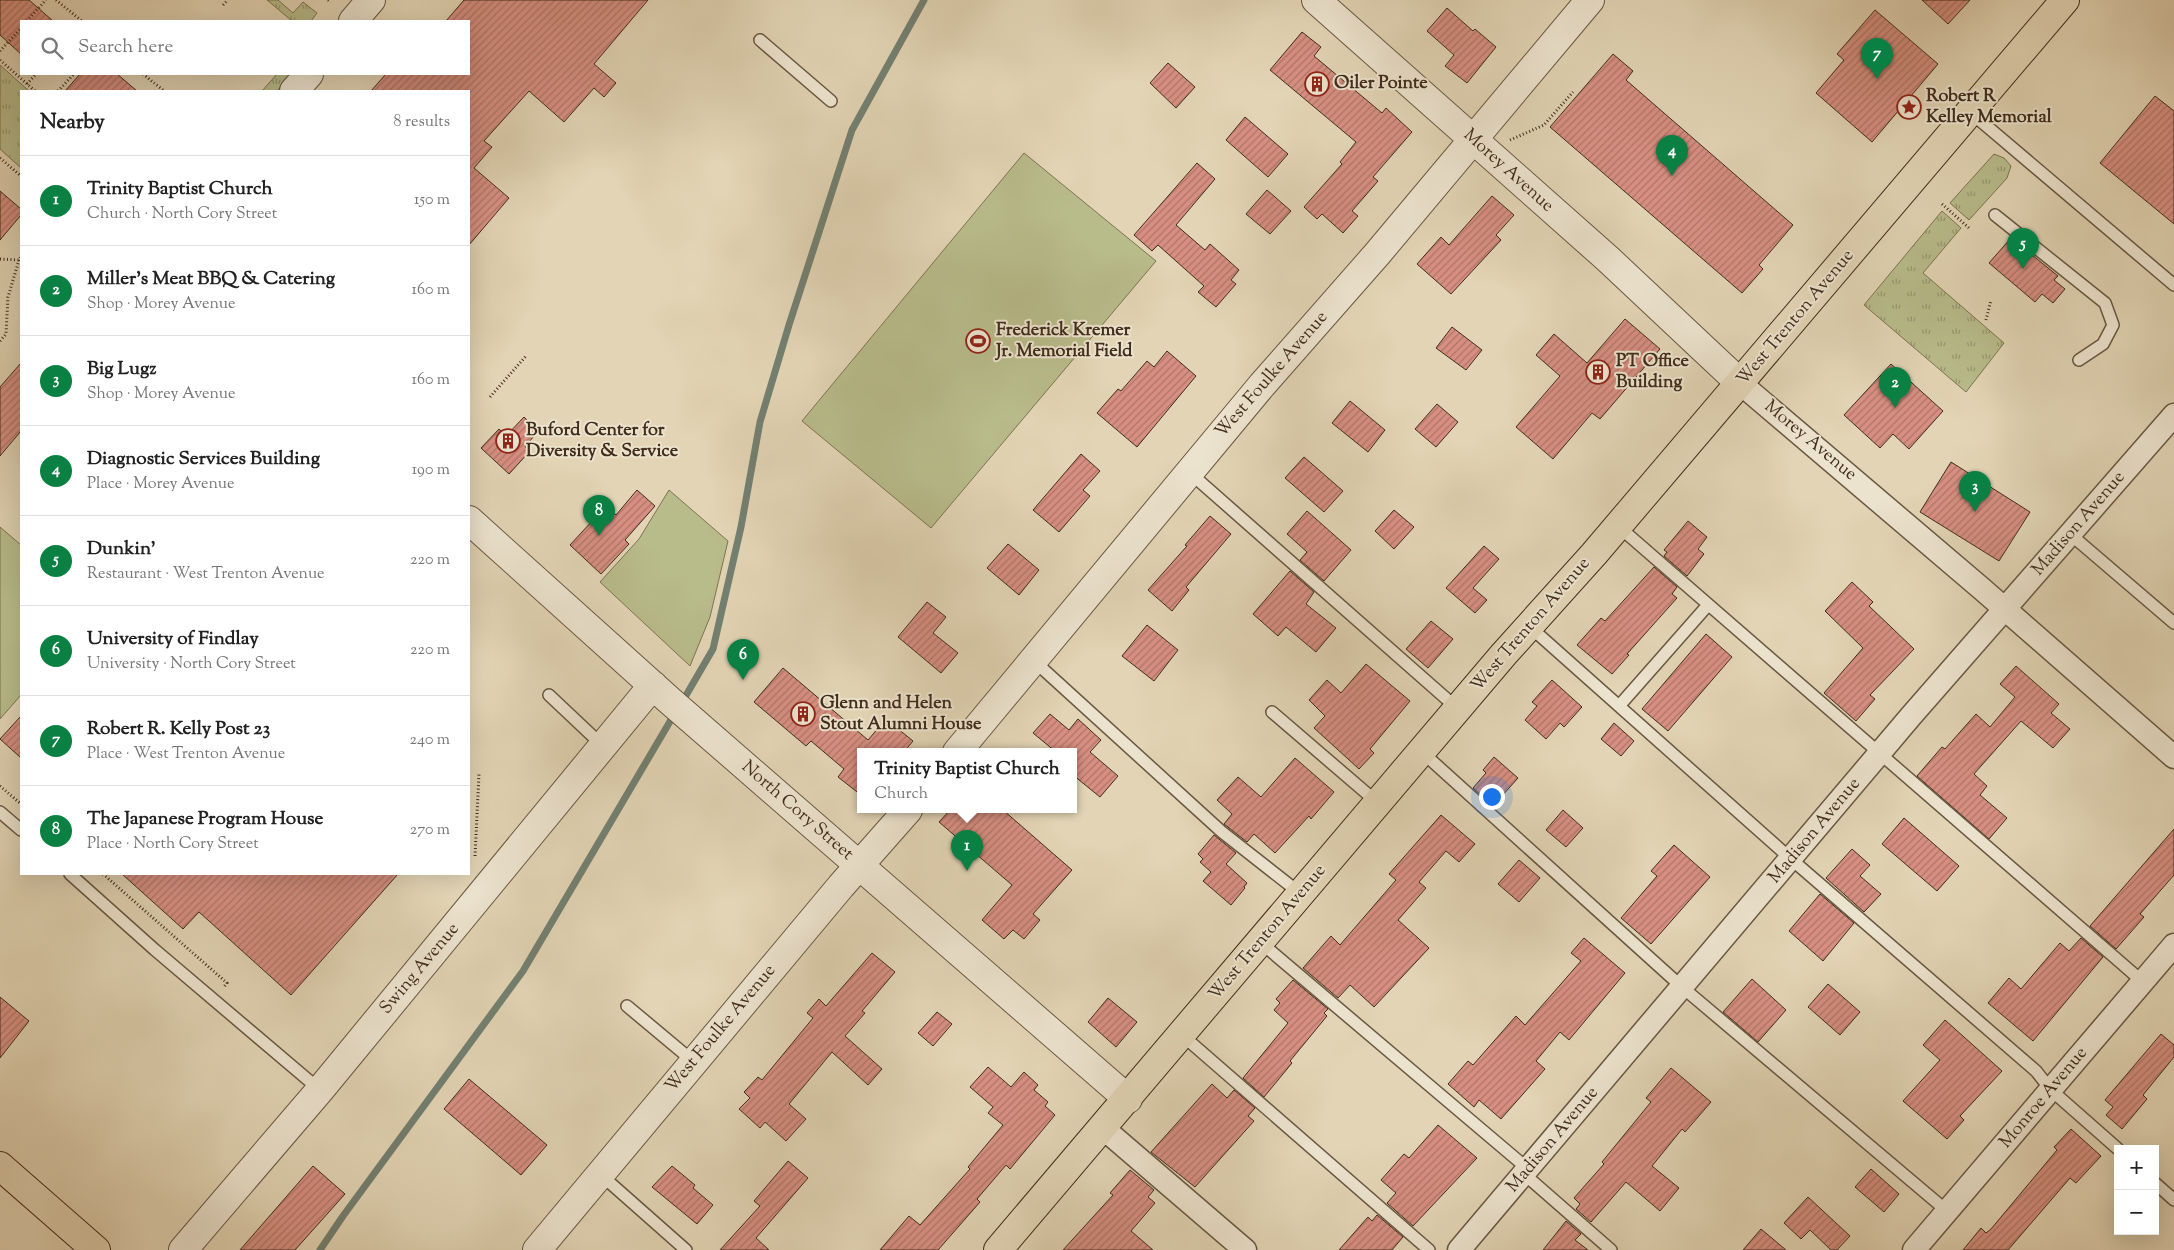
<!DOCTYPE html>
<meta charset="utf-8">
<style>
body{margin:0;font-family:"Sorts Mill Goudy",serif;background:#f6f6f6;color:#222}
.controls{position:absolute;right:15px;bottom:15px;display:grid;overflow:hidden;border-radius:0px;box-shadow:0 5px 20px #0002}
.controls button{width:45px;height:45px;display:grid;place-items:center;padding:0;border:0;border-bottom:1px solid #e0e0e0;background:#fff;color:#222;font:25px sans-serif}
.you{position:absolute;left:1491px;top:796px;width:18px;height:18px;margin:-12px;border:4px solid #fff;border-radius:50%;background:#1a73e8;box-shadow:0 0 0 8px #1a73e833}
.badge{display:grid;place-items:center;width:32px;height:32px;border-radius:50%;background:#0b8043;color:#fff;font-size:16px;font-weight:700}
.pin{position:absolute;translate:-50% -41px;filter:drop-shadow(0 1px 2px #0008)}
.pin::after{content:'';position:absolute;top:26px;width:18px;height:15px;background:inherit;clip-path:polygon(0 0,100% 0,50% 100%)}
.popup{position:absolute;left:857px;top:748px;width:220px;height:65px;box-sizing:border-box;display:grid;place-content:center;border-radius:0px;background:#fff;filter:drop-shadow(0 1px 4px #0005);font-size:16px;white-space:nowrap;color:#767676}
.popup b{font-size:19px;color:#222}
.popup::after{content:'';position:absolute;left:50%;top:100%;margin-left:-10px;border:10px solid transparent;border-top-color:#fff}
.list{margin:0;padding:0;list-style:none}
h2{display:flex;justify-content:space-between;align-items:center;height:65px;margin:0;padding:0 20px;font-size:21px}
h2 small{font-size:16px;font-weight:400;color:#767676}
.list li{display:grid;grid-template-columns:32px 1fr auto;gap:15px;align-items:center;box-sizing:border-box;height:90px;padding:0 20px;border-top:1px solid #e0e0e0}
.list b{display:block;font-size:19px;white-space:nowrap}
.list p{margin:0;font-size:16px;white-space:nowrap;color:#767676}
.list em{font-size:16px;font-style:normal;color:#767676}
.icon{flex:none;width:28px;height:28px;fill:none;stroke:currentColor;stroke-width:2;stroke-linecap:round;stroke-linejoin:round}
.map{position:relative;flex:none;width:2174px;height:1250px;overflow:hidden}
.search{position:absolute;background:#fff;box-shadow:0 5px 20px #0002;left:20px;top:20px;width:450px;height:55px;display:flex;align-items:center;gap:12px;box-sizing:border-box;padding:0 18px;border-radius:0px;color:#767676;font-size:19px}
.panel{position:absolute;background:#fff;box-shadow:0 5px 20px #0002;left:20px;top:90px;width:450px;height:785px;border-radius:0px}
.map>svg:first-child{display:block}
.grass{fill:url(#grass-tufts);stroke:#7c7453}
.park{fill:#b8bb8a;stroke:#7c7453}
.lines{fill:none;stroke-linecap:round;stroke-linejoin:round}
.stream{stroke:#738071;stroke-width:7}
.building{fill:url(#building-hatch);stroke:#412d1c}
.service-casing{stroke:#695742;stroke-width:14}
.minor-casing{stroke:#695742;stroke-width:25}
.tertiary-casing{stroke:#695742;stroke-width:30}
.primary-casing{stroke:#412d1c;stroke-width:30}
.path{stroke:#412d1c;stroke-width:3;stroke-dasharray:1 2.5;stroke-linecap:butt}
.service{stroke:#ece3ce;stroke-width:11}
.minor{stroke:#ece3ce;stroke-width:22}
.tertiary{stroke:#ece3ce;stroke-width:28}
.primary{stroke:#e2d4b4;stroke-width:28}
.labels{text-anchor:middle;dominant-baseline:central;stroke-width:4;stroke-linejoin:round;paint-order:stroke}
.poi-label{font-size:18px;font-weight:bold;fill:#412d1c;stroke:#ece3ce;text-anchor:start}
.street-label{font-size:18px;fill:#412d1c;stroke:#ece3ce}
</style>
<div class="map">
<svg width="2174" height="1250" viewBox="0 0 2174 1250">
<defs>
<pattern id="grass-tufts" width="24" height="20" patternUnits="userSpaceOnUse" patternTransform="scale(1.25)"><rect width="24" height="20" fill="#b8bb8a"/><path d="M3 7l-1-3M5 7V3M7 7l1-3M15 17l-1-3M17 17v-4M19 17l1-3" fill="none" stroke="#979870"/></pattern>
<pattern id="building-hatch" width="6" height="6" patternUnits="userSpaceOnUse" patternTransform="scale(1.25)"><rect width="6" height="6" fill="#d78f81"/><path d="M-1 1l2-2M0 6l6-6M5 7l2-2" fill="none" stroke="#b07569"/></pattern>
</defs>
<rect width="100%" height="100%" fill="#e2d4b4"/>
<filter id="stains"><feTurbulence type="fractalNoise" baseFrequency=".004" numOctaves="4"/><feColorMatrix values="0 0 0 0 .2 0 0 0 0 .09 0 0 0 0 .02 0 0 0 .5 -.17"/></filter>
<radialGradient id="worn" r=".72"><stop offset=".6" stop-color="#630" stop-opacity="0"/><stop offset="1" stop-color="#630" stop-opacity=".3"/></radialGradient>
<path class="grass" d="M267 0H278L293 13 303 2 317 13 311 21H292Z
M0 65 29 91H21V168L0 149Z
M277 74H292L277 91H262Z
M1994 154 2004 158 2011 166 2007 178 1969 220 1950 203Z
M1942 211 1961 228 1923 273 2004 343 1966 392 1864 305Z"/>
<path class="park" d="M1024 153 1156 261 931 528 802 421Z
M669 490 728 541 710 617 690 666 600 582 639 539Z
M0 527 21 545V695L0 719Z"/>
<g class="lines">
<path class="stream" d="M681 704 713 649 741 527 760 422 789 325 852 130 924 0
M320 1250 343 1216 523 971 675 713"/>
</g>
<path class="building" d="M0 0H29L53 21H21V54L0 35Z
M464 0H648L594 64 616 83 604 97 594 88 564 122 529 91 484 141 492 147 474 168 509 198 469 245V91H371L386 74H469V21H446Z
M1922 0H1970L1948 24Z
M1447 8 1473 31 1475 29 1496 47 1467 83 1445 66 1454 55 1427 31Z
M1875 10 1938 64 1872 142 1816 93 1844 60 1837 54Z
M1302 32 1321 47 1314 56 1382 113 1386 108 1412 132 1373 177 1378 181 1352 211 1358 216 1343 233 1322 214 1317 219 1304 207 1342 164 1340 162 1356 142 1270 70Z
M1613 54 1633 71 1626 80 1793 225 1759 265 1763 269 1742 293 1550 127Z
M1168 63 1195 87 1176 108 1150 83Z
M80 74H117L137 91H65Z
M2155 96 2174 111V224L2100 163Z
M1245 117 1288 154 1268 177 1226 140Z
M1197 163 1215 179 1176 225 1205 250 1210 244 1239 270 1231 280 1236 284 1216 307 1198 292 1204 286 1158 245 1152 251 1134 235Z
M1267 190 1291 211 1270 234 1246 214Z
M0 191 21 209V215L0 240Z
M1492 196 1514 215 1496 235 1501 240 1451 294 1417 264 1441 237 1449 245Z
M2011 238 2058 276 2054 280 2065 289 2053 303 2042 294 2035 302 1989 263Z
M1625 319 1660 349 1600 419 1592 413 1553 459 1516 427 1560 376 1536 355 1554 334 1587 363Z
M1452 327 1482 350 1466 370 1436 348Z
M1167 351 1196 376 1137 447 1097 413 1118 389 1121 391 1147 361 1154 367Z
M21 363V431L0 456V387Z
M1891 364 1943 411 1909 449 1893 434 1880 448 1844 415Z
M1350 401 1385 430 1368 452 1332 423Z
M1437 404 1458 422 1436 447 1415 429Z
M524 417 538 431 525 447 530 451 509 474 481 448 499 429 506 436Z
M1081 454 1100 471 1083 490 1090 496 1059 532 1033 510Z
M1304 457 1343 491 1324 512 1285 478Z
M1951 462 2030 512 1999 561 1920 512Z
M637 490 655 506 625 540 629 544 601 574 570 545 606 506 616 515Z
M1394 510 1414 527 1394 549 1375 531Z
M1307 511 1351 550 1324 581 1300 560 1307 552 1287 534Z
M1210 516 1231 534 1186 587 1189 590 1172 611 1148 590 1187 546 1185 545Z
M1688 521 1707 537 1698 549 1704 554 1687 576 1664 556 1667 552 1664 550Z
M1008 544 1039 570 1019 595 987 568Z
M1484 546 1499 559 1473 588 1487 600 1475 613 1446 588Z
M1654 567 1677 587 1672 594 1677 598 1627 654 1629 655 1612 674 1577 645 1601 618 1605 621Z
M1290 571 1314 592 1306 604 1336 628 1316 652 1286 627 1278 636 1253 614Z
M1852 582 1873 602 1869 606 1914 649 1870 695 1875 699 1856 721 1824 693 1863 648 1825 611Z
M927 602 946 617 933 633 958 653 941 673 898 637Z
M1431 621 1453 639 1428 668 1406 649Z
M1147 625 1178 650 1154 681 1122 656Z
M1706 634 1732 657 1668 731 1642 709Z
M1366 664 1410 701 1370 749 1374 753 1359 769 1314 728 1325 716 1309 700 1327 680 1341 693Z
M2016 666 2059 704 2051 713 2070 729 2053 748 2021 721 1974 774 1987 786 1980 795 2007 818 1989 839 1917 776 1942 747 1945 749 1976 714 1990 727 2015 697 2000 684Z
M783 668 868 740 886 719 913 741 904 752H861V795L838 777 844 769 811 741 806 746 754 702Z
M1552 680 1582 707 1564 727 1560 723 1546 739 1525 720 1537 706 1532 702Z
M1050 714 1069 730 1078 719 1101 740 1090 752 1118 776 1100 797 1073 775V752H1056L1033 733Z
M21 716V758L0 739Z
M1614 723 1634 741 1621 756 1601 739Z
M1494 757 1518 778 1493 806 1473 788 1486 773 1483 770Z
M1295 758 1334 792 1311 819 1309 816 1275 853 1254 834 1247 842 1224 824 1232 814 1217 800 1238 777 1261 797Z
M950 810H1003L1072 870 1033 914 1040 920 1024 939 1013 930 1004 939 982 920 1012 885 939 822Z
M1563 810 1583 828 1566 847 1546 830Z
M1441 815 1475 844 1459 862 1446 851 1419 882 1426 888 1398 920 1429 948 1374 1007 1350 985 1338 998 1303 968 1331 936 1340 945 1396 880 1389 874Z
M1904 818 1959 866 1937 891 1882 844Z
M2174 829V875L2140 914 2144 917 2116 949 2090 926Z
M1214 835 1236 853 1226 864 1247 883 1244 887 1245 888 1231 905 1203 881 1211 872 1200 862 1203 859 1198 854Z
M1674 845 1710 877 1651 944 1621 918 1657 876 1651 871Z
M1852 849 1870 865 1860 876 1881 894 1864 912 1826 878Z
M1519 860 1540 878 1519 902 1498 884Z
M122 874H398L291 995 199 912 183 929Z
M1820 894 1854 923 1823 961 1789 931Z
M1584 938 1625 973 1569 1040 1560 1032 1536 1061 1545 1069 1501 1119 1479 1100 1474 1107 1448 1084 1468 1061 1473 1065 1516 1016 1525 1025 1581 961 1571 953Z
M2081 938 2103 957 2033 1041 1988 1003 2009 978 2021 989 2060 943 2069 951Z
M872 953 895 972 862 1011 865 1013 845 1036 882 1069 868 1085 832 1052 789 1104 806 1119 786 1141 765 1122 760 1128 739 1109 750 1098 744 1092 758 1077 762 1080 813 1018 807 1013 819 999 826 1006Z
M1752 979 1786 1010 1758 1042 1723 1012Z
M1293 980 1328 1009 1324 1013 1327 1016 1290 1061 1292 1063 1264 1097 1243 1078 1288 1023 1274 1010 1280 1003 1276 999Z
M1828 984 1860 1012 1840 1035 1808 1007Z
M0 997 29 1021 0 1058Z
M1108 998 1137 1022 1116 1047 1088 1022Z
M937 1012 952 1024 933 1046 918 1033Z
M1945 1020 2002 1071 1960 1116 1964 1120 1947 1139 1903 1101 1940 1060 1923 1045Z
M2161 1034 2174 1045V1057L2143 1095 2147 1099 2122 1129 2106 1115 2113 1107 2105 1100Z
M988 1067 1011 1087 1024 1072 1038 1085 1034 1090 1048 1102 1045 1106 1055 1115 1010 1169 1006 1165 977 1199 980 1202 938 1250H880L909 1216 920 1225 970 1169 968 1167 1003 1125 988 1113 993 1107 970 1087Z
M1671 1068 1711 1102 1685 1132 1682 1129 1652 1166 1679 1188 1660 1211 1626 1182 1591 1222 1576 1209 1580 1204 1574 1198 1604 1164 1602 1162 1651 1102 1646 1098Z
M469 1079 547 1145 521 1175 444 1109Z
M1212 1084 1227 1098 1234 1090 1255 1108 1248 1116 1254 1121 1195 1187 1151 1152Z
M1438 1125 1477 1158 1413 1226 1387 1203 1396 1193 1381 1180 1404 1154 1409 1158Z
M2071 1129 2101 1156 2076 1183 2070 1178 2008 1250H1963L1981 1228 1986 1233 1991 1229 2057 1150 2054 1147Z
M788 1161 808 1178 756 1238 769 1250H720L760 1206 754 1201Z
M313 1166 345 1194 295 1250H240Z
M672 1166 695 1185 693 1188 713 1205 697 1224 652 1187Z
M1871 1169 1899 1194 1884 1212 1855 1187Z
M1130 1170 1154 1190 1148 1197 1155 1203 1131 1231 1153 1250H1063L1113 1195 1110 1193Z
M1808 1197 1850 1236 1837 1250H1831L1810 1230 1801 1239 1784 1223Z
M1377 1215 1403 1237 1392 1250H1339L1368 1217 1372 1221Z
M1566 1221 1581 1234 1575 1240 1588 1250H1543Z
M1761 1229 1786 1250H1743Z"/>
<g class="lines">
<g class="service-casing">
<path id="service" d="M760 40 831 101
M1970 112 2174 285
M1995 215 2105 303 2113 325 2103 344 2079 360
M1189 472 1458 709
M1618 526 2143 982
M2070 534 2174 623
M1529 626 1791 859 2036 1071 2051 1090 2118 1149
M1033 660 1222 832 1301 894
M549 695 603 746
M1619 706 1708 605
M1272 712 1378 803
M1422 752 1682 987 1947 1211
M0 812 21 830
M70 874 155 950 320 1090
M1260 942 1528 1169
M627 1006 694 1062
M1182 1035 1429 1250
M600 1174 686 1250
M1524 1174 1611 1250
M2155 1183 2174 1200"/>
</g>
<g class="minor-casing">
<path id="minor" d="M1740 383 1982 589 2174 757
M1103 1128 1245 1250
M1459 1250 1911 716 2174 415
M1914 1250 2174 945"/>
</g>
<g class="tertiary-casing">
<path id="tertiary" d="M1316 0 1608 259 1740 383
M353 21 371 0
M294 91 309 74
M469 520 669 700 1128 1099
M957 752 1262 385 1378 253 1590 0
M183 1250 320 1090 653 685
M537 1250 841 886 908 810"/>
</g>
<g class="primary-casing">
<path id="primary" d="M0 1166 96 1250
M998 1250 1504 654 1594 554 2065 0"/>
</g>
<path class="path" d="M56 0 82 21
M328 0 331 2
M223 5 228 0
M27 21 46 0
M0 51 21 28
M0 60 35 91
M143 74 164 91
M27 84 36 74
M58 91 74 74
M1510 140 1544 125 1573 92
M0 158 21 176
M1942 204 1969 228
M0 259 19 260 21 257
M1986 320 1991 300
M0 341 6 334 8 297 19 260
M490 397 526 356
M0 786 21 804
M475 856 479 774
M103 874 227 983 223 988"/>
<use href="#service" class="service"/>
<use href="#minor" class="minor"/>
<use href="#tertiary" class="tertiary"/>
<use href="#primary" class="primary"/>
</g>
<defs>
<g id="building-ring" transform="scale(1.25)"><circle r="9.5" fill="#ece3ce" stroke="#8f2418" stroke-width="1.5"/><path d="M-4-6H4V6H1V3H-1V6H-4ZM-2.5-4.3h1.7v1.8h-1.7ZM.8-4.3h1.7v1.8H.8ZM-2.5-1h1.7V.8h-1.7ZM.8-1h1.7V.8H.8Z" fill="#8f2418"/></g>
<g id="sight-ring" transform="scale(1.25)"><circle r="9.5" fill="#ece3ce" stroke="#8f2418" stroke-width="1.5"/><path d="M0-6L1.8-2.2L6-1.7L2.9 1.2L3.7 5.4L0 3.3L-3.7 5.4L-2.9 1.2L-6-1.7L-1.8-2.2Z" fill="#8f2418"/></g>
<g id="stadium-ring" transform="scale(1.25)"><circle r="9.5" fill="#ece3ce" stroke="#8f2418" stroke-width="1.5"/><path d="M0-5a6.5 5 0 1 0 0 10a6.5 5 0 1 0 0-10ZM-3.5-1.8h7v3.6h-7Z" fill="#8f2418"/></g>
</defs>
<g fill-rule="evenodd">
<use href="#building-ring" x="1317" y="84"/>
<use href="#sight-ring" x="1909" y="107"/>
<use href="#stadium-ring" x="978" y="341"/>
<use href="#building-ring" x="1598" y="372"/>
<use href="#building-ring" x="508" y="441"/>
<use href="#building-ring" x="803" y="714"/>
</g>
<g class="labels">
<g class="poi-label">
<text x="1334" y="84">Oiler Pointe</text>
<text x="1926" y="97">Robert R<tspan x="1926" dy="21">Kelley Memorial</tspan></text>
<text x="996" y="331">Frederick Kremer<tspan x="996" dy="21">Jr. Memorial Field</tspan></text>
<text x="1616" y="362">PT Office<tspan x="1616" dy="21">Building</tspan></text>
<text x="526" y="431">Buford Center for<tspan x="526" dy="21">Diversity &amp; Service</tspan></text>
<text x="820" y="704">Glenn and Helen<tspan x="820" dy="21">Stout Alumni House</tspan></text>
</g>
<g class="street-label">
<text transform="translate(1508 171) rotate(42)">Morey Avenue</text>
<text transform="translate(1796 318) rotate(-50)">West Trenton Avenue</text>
<text transform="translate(1272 375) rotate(-49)">West Foulke Avenue</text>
<text transform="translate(1810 441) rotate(40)">Morey Avenue</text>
<text transform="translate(2079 524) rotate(-49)">Madison Avenue</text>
<text transform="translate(1531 625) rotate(-49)">West Trenton Avenue</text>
<text transform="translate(797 811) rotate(41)">North Cory Street</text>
<text transform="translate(1815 831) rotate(-50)">Madison Avenue</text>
<text transform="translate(1268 933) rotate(-50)">West Trenton Avenue</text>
<text transform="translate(420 969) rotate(-50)">Swing Avenue</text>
<text transform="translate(721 1029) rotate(-50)">West Foulke Avenue</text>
<text transform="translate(2044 1098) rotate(-50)">Monroe Avenue</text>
<text transform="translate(1553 1140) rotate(-50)">Madison Avenue</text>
</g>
</g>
<rect width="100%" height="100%" filter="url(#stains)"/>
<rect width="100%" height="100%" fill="url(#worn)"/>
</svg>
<div class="controls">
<button>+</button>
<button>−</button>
</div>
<div class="you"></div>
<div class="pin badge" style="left:967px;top:871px">1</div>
<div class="popup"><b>Trinity Baptist Church</b>Church</div>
<div class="pin badge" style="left:1895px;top:408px">2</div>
<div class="pin badge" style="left:1975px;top:512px">3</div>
<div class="pin badge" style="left:1672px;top:176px">4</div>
<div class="pin badge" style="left:2023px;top:269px">5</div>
<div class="pin badge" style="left:743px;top:680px">6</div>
<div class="pin badge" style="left:1877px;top:79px">7</div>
<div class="pin badge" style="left:599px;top:536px">8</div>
<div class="search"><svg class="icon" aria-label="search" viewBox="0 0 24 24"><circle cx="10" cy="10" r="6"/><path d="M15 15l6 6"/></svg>Search here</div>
<section class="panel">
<h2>Nearby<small>8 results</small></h2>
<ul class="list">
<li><span class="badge">1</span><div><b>Trinity Baptist Church</b><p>Church · North Cory Street</p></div><em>150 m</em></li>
<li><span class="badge">2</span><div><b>Miller's Meat BBQ &amp; Catering</b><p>Shop · Morey Avenue</p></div><em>160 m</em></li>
<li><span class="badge">3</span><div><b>Big Lugz</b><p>Shop · Morey Avenue</p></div><em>160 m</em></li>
<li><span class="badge">4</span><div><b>Diagnostic Services Building</b><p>Place · Morey Avenue</p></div><em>190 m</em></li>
<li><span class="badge">5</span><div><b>Dunkin'</b><p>Restaurant · West Trenton Avenue</p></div><em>220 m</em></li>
<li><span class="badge">6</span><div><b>University of Findlay</b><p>University · North Cory Street</p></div><em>220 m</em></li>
<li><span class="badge">7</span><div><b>Robert R. Kelly Post 23</b><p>Place · West Trenton Avenue</p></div><em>240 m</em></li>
<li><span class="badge">8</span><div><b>The Japanese Program House</b><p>Place · North Cory Street</p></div><em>270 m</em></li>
</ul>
</section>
</div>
